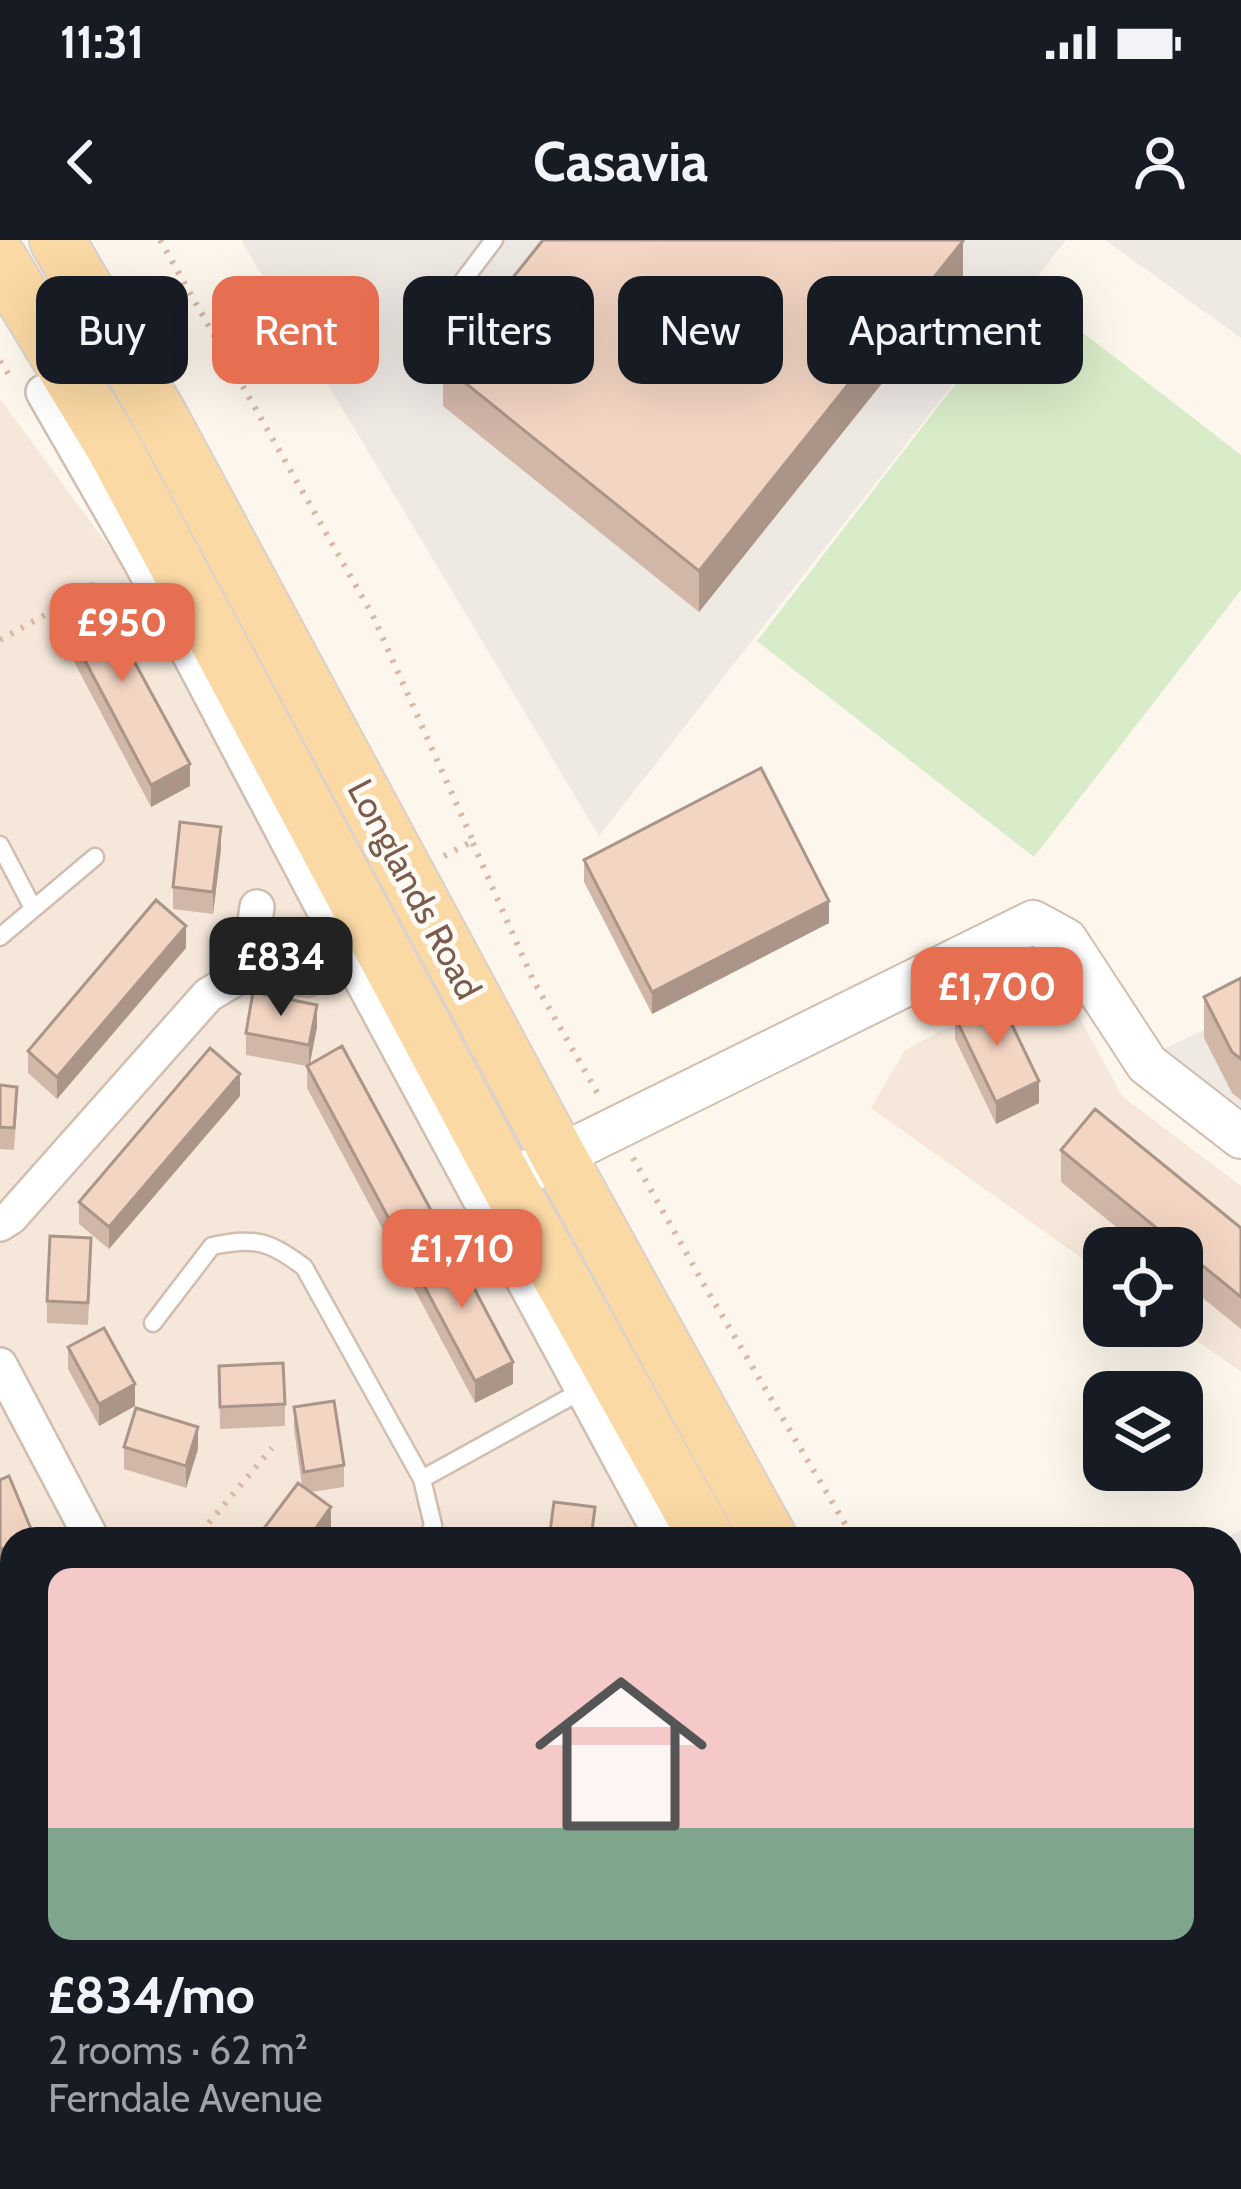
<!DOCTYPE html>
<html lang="en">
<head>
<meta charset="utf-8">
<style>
  body { margin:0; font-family:Cabin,sans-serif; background:#242831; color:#f1f3f6; height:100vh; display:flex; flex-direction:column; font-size:45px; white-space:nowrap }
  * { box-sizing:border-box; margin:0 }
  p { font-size:39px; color:#9ea1a6 }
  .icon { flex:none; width:66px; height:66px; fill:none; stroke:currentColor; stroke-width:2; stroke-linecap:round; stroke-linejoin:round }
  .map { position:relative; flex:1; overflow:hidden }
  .details { position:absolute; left:0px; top:1287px; width:1242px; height:663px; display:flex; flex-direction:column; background:#171b24; border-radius:36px 36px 0 0; box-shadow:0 12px 48px #0002 }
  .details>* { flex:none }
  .top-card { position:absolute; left:36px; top:36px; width:1170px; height:108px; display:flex; gap:24px }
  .fabs { position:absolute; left:1083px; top:987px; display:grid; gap:24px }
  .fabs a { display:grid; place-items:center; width:120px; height:120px; border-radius:24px; background:#171b24; box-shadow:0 12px 48px #0002; font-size:60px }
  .price { position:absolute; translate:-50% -102px; padding:0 27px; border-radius:24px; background:#e76f51; color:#fff; font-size:39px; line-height:78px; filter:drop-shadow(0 3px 6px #0008) }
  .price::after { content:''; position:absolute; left:50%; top:72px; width:36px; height:27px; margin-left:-18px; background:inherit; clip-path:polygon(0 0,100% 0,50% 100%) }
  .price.active { background:#222; color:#fff }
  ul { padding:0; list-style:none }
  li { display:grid; align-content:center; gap:24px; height:636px; padding:0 48px }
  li+li { border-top:3px solid #363941 }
  li span { display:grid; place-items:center; height:372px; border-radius:24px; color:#555 }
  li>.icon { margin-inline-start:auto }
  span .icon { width:216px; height:216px; fill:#fffc; stroke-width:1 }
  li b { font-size:51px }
  .tag { padding:0 42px; border-radius:24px; background:#171b24; box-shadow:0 12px 48px #0002; font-size:42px; line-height:108px }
  .tag.active { background:#e76f51; color:#fff }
  .status { display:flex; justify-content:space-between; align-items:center; height:84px; padding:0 60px; background:#171b24; direction:ltr }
  .status svg { height:33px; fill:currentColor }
  header { display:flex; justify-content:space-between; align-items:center; height:156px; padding:0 48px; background:#171b24; font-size:54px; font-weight:700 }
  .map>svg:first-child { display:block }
</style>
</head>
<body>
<div class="status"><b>11:31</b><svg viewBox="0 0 49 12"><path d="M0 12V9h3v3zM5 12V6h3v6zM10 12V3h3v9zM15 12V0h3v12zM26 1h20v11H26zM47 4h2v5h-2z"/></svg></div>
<header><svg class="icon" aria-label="back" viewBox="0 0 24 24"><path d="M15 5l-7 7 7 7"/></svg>Casavia<svg class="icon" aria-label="person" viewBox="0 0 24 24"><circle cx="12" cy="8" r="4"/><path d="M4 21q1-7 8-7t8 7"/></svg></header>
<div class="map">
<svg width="1241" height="1949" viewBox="0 0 1241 1949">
  <rect width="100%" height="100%" fill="#fdf6ec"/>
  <path fill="#f5e8da" d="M 0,159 L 124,327 L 648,1299 L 12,1299 L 12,1938 L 962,1938 L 968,1949 L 0,1949 Z
    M 1054,730 L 1122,856 L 1241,946 L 1241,1132 L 1176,1086 L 1182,1086 L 1182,1008 L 1104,1008 L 1104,1034 L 871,868 L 905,810 Z"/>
  <path fill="#efe9e4" d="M 241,0 L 1066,0 L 599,596 Z
    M 1105,0 L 1241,0 L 1241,98 Z
    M 1241,772 L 1241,899 L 1145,818 Z
    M 1241,1290 L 1241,1920 L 1230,1895 L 1230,1299 L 1225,1299 Z"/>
  <path fill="#d8ecc9" d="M 1028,50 L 1241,215 L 1241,350 L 1034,617 L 757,401 Z"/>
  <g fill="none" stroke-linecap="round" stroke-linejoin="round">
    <defs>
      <path id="service" d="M 419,99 L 494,0
        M 0,605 L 33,668
        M 0,697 L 95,617
        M 153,1083 L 212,1006 C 257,997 268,1001 304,1027 L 422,1239 L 433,1285 L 428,1299
        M 422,1239 L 581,1151
        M 0,1533 L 12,1556
        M 0,1766 L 12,1774
        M 0,1844 L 12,1827"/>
      <path id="minor" d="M 43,152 L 140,321 L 327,676 L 657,1288 L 659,1299
        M 248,731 L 308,739
        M 0,984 L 11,977 L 208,755 L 248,731 L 257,667
        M 0,1125 L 92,1299
        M 1230,1497 L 1241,1491
        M 436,1938 L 442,1949
        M 647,1938 L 653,1949
        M 129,1949 L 138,1938"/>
      <path id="tertiary" d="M 507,942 L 1033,682 L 1066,700 L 1147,824 L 1241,897"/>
      <path id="primary" d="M 57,0 L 161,178 L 559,917 L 770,1299
        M 0,20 L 114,208 L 507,942 L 707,1299
        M 1043,1938 L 1048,1949
        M 1101,1938 L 1106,1949"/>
    </defs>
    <use href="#service" stroke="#d1beb0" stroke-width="21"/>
    <use href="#minor" stroke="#d1beb0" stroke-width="38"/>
    <use href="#tertiary" stroke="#d1beb0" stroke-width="46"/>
    <use href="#primary" stroke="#dad1cd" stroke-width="58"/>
    <path stroke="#d9b8a5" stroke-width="6" stroke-dasharray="3 9" stroke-linecap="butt" d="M 160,0 L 373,376 L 473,601 L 444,616
      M 0,121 L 11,138
      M 0,400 L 59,367
      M 473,603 L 533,740 L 598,854
      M 633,918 L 707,1050 L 854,1299
      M 191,1299 L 207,1285 L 272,1208
      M 983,1938 L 988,1949
      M 1155,1938 L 1159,1949"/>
    <use href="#service" stroke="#fff" stroke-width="16"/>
    <use href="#minor" stroke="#fff" stroke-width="33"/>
    <use href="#tertiary" stroke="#fff" stroke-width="42"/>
    <use href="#primary" stroke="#fbd9a5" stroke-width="54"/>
  </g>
  <path fill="#d1b7a8" d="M 963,42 L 699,372 L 443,166 L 443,125 Z
    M 55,364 L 190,546 L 151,567 L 55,386 Z
    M 221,609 L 213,674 L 173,669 L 173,647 Z
    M 584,620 L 829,683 L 652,774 L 584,642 Z
    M 186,708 L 57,859 L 28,833 L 28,811 Z
    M 1241,738 L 1241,860 L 1232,853 L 1204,798 L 1204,757 Z
    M 955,777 L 1039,863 L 996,884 L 955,799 Z
    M 317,787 L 310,824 L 440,1006 L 513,1144 L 475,1163 L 411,1043 L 411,1025 L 404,1029 L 307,848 L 307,826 L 246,815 L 246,793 Z
    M 0,845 L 17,869 L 14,910 L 0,909 Z
    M 240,856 L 109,1009 L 79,984 L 79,962 Z
    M 1061,910 L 1241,988 L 1241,1089 L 1182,1041 L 1182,1008 L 1142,1008 L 1061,942 Z
    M 91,1020 L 88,1085 L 47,1083 L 47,1061 Z
    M 68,1107 L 135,1166 L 99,1186 L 68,1129 Z
    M 219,1126 L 285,1164 L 285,1186 L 220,1189 Z
    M 294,1167 L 344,1225 L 344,1247 L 311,1252 L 331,1289 L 324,1299 L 259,1299 L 259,1295 L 302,1246 L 294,1189 Z
    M 124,1207 L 198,1209 L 186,1248 L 124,1229 Z
    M 0,1240 L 34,1299 L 12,1299 L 12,1365 L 0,1343 Z
    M 1230,1575 L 1241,1597 L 1241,1762 L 1230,1740 Z
    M 68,1938 L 92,1938 L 83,1949 Z
    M 205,1938 L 275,1938 L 266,1949 L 196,1949 Z
    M 497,1938 L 550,1938 L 555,1949 L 503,1949 Z
    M 689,1938 L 758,1938 L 764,1949 L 694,1949 Z
    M 868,1938 L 928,1938 L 928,1949 L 873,1949 Z"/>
  <path fill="#aa9588" d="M 963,1 L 963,42 L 699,372 L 699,331 Z
    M 190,524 L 190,546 L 151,567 L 151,545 Z
    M 221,587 L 221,609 L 213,674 L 213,652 Z
    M 829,661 L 829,683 L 652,774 L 652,752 Z
    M 186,686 L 186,708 L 57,859 L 57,837 Z
    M 317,765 L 317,787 L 309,827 L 309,805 Z
    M 240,834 L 240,856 L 109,1009 L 109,987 Z
    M 1039,841 L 1039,863 L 996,884 L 996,862 Z
    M 440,987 L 440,1009 L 411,1021 L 411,1025 L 404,1029 L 404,1007 Z
    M 513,1122 L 513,1144 L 475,1163 L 475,1141 Z
    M 135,1144 L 135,1166 L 99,1186 L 99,1164 Z
    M 198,1187 L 198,1209 L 186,1248 L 186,1226 Z
    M 331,1267 L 331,1289 L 324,1299 L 308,1299 Z
    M 12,1305 L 12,1327 L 0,1321 L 0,1310 Z
    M 1241,1426 L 1241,1458 L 1230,1464 L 1230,1432 Z
    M 4,1645 L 4,1667 L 0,1674 L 0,1652 Z
    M 82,1938 L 92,1938 L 83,1949 L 82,1949 Z
    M 258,1938 L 275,1938 L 266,1949 L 250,1949 Z
    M 896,1938 L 928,1938 L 928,1949 L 886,1949 L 886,1943 Z"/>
  <path fill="#f3d5c3" stroke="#aa9588" stroke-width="3" d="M 543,0 L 962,0 L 963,1 L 699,331 L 443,125 Z
    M 92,344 L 190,524 L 151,545 L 55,364 Z
    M 761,528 L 829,661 L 652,752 L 584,620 Z
    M 180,582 L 221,587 L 213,652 L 173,647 Z
    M 156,660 L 186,686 L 57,837 L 28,811 Z
    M 1241,738 L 1241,819 L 1232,812 L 1204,757 Z
    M 253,752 L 317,765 L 309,805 L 246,793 Z
    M 998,756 L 1039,841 L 996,862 L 955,777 Z
    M 342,806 L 440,987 L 404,1007 L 307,826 Z
    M 210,808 L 240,834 L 109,987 L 79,962 Z
    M 0,845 L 17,847 L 14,888 L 0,887 Z
    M 1095,869 L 1241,988 L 1241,1057 L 1061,910 Z
    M 50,996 L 91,998 L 88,1063 L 47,1061 Z
    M 449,1001 L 513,1122 L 475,1141 L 411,1021 Z
    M 104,1088 L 135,1144 L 99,1164 L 68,1107 Z
    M 283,1123 L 285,1164 L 220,1167 L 219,1126 Z
    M 334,1161 L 344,1225 L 304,1232 L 294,1167 Z
    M 136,1168 L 198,1187 L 186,1226 L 124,1207 Z
    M 9,1236 L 34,1296 L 28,1299 L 12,1299 L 12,1305 L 0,1310 L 0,1240 Z
    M 298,1243 L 331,1267 L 308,1299 L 265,1299 L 259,1295 Z
    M 554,1262 L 595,1267 L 591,1299 L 549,1299 Z
    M 12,1313 L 12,1343 L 0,1321 Z
    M 1241,1326 L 1241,1426 L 1230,1432 L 1230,1332 Z
    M 1230,1575 L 1241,1597 L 1241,1730 L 1230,1708 Z
    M 20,1938 L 55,1938 L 65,1946 L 63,1949 L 12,1949 Z
    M 205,1938 L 218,1938 L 230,1949 L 196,1949 Z
    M 231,1938 L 258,1938 L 250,1949 L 245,1949 Z
    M 339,1938 L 381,1938 L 387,1949 L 337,1949 L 333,1941 Z
    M 509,1938 L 550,1938 L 555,1949 L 514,1949 Z
    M 705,1938 L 758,1938 L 764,1949 L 711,1949 Z"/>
  <g text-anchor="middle" stroke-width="10" stroke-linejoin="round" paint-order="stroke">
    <g font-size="36" fill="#7a5c4d" stroke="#fffaf3">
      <text transform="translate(415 649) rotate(62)" y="13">Longlands Road</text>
    </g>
  </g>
</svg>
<div class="fabs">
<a><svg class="icon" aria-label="locate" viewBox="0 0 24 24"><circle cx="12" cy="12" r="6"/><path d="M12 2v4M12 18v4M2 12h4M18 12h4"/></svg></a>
<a><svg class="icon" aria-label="layers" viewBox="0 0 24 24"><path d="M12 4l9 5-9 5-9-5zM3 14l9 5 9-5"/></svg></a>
</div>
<b class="price" style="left:122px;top:445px">£950</b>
<b class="price active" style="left:281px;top:779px">£834</b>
<b class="price" style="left:997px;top:809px">£1,700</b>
<b class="price" style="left:462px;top:1071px">£1,710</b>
<div class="top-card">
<a class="tag">Buy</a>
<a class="tag active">Rent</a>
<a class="tag">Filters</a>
<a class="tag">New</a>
<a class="tag">Apartment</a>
</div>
<section class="details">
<ul>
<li><span style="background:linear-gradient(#f6c9c9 70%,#7fa58c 0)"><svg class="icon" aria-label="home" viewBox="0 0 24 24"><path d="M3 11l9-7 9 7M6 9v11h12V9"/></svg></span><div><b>£834/mo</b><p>2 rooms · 62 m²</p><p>Ferndale Avenue</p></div></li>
</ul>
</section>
</div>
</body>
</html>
